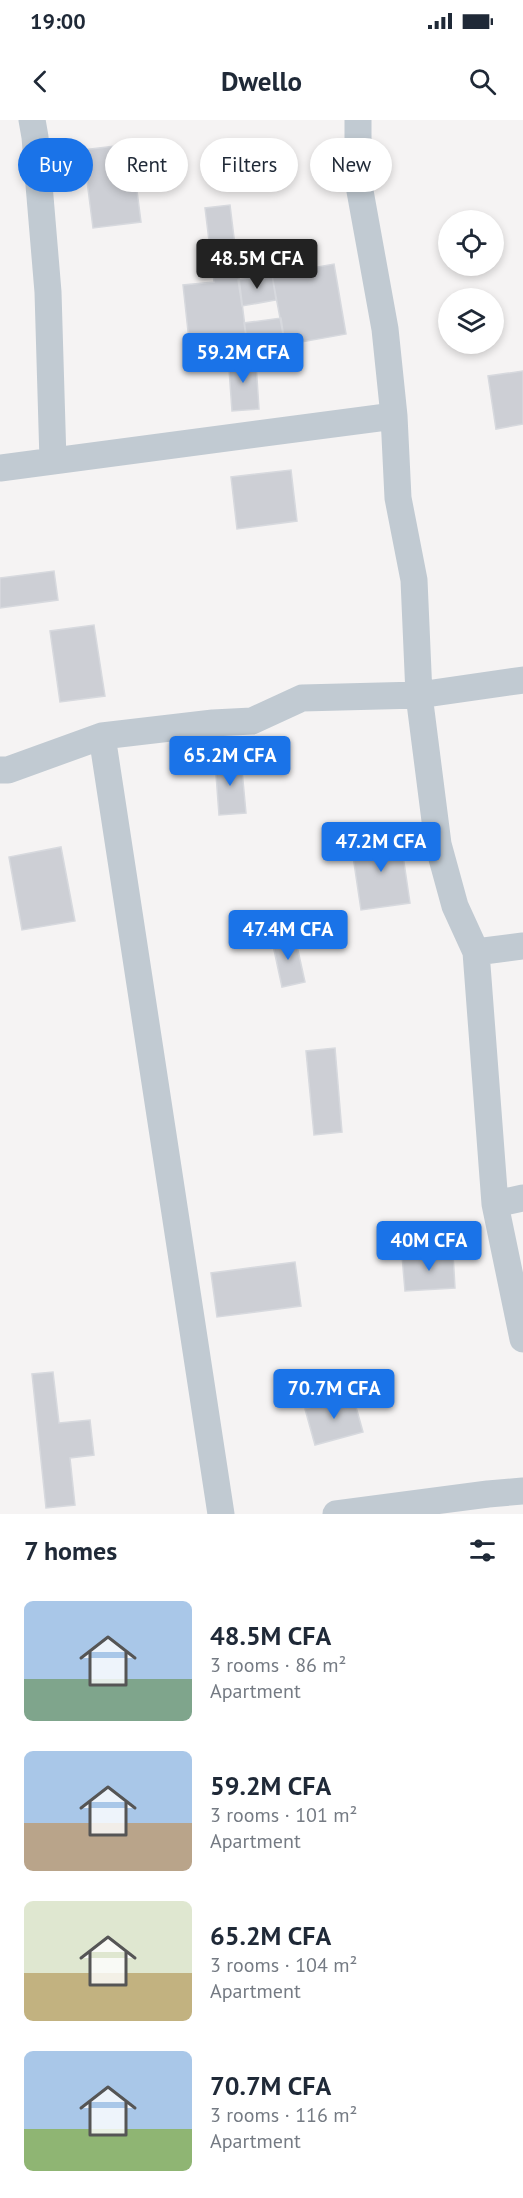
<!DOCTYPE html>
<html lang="en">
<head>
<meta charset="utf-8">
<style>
  body { margin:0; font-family:"PT Sans",sans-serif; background:#f6f6f7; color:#1f2937; height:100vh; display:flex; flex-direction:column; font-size:22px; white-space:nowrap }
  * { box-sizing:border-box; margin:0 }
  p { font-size:20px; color:#747a83 }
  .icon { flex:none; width:33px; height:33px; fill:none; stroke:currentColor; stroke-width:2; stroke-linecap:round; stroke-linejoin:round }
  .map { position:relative; height:1394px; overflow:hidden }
  .sheet { display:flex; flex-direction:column; background:#fff; flex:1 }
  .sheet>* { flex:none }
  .banner { position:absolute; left:18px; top:18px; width:488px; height:54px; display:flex; gap:12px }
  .tools { position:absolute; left:438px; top:90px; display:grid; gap:12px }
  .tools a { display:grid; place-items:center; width:66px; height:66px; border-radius:50%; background:#fff; box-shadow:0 3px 9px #0003; font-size:30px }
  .price { position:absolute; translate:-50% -51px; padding:0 14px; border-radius:6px; background:#1a73e8; color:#fff; font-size:20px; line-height:39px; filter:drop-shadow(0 2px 3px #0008) }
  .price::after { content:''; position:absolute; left:50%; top:36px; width:18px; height:14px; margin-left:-9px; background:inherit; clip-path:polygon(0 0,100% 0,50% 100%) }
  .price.current { background:#222; color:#fff }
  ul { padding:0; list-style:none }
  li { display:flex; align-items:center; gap:18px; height:150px; padding:0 24px }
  li span { display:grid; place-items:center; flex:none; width:168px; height:120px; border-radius:9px; color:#555 }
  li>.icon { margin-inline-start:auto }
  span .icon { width:72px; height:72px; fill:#fffc; stroke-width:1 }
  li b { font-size:26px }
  h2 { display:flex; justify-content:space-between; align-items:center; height:72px; padding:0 24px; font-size:26px }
  .pill { padding:0 21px; border-radius:27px; background:#fff; box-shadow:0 3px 9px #0003; font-size:21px; line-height:54px }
  .pill.current { background:#1a73e8; color:#fff }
  .status { display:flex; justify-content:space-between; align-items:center; height:42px; padding:0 30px; background:#fff; direction:ltr }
  .status svg { height:16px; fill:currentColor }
  header { display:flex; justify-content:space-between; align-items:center; height:78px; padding:0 24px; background:#fff; font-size:27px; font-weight:700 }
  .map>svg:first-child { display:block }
</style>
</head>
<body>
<div class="status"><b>19:00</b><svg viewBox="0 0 49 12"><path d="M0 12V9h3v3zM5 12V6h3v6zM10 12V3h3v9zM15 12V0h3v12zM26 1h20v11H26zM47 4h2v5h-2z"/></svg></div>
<header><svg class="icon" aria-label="back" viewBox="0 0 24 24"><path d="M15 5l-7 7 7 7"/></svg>Dwello<svg class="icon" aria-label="search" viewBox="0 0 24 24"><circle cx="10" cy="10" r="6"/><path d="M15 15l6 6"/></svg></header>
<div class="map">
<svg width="523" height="1394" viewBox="0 0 523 1394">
  <rect width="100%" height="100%" fill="#f5f3f3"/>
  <path fill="#cdcfd5" stroke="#d7d9de" stroke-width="1.5" d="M 131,24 L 141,102 L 93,108 L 83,30 Z
    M 230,85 L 248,231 L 191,239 L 183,165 L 214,162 L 205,88 Z
    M 334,144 L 346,214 L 285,225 L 272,155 Z
    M 272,155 L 276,180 L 242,186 L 238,160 Z
    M 281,198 L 285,225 L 248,231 L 244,203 Z
    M 285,225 L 282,239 L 267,242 L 265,228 Z
    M 228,235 L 256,243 L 259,289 L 232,291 Z
    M 523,251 L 523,304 L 496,309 L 488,256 Z
    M 291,350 L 297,401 L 237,409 L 231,357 Z
    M 54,451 L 58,480 L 0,488 L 0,458 Z
    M 94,505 L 105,576 L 60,582 L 50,511 Z
    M 241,639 L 246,693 L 219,695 L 215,641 Z
    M 400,715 L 410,783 L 361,790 L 351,723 Z
    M 61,727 L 75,801 L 22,810 L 9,737 Z
    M 271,816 L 295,817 L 305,862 L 282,867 Z
    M 335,928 L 342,1012 L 314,1015 L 306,931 Z
    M 453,1133 L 455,1168 L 405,1171 L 402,1136 Z
    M 295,1142 L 301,1186 L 217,1197 L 211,1153 Z
    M 53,1252 L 59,1303 L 90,1300 L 94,1335 L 70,1338 L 75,1385 L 46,1388 L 32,1254 Z
    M 353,1276 L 363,1312 L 315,1325 L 305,1289 Z"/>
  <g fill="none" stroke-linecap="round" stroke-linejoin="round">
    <path stroke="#c1cad2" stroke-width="27" d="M 32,0 L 35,17 L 48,172 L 53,341
      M 358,0 L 358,60 L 385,209 L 394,296 L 398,378 L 414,460 L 419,575 L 438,724 L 455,786 L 476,832 L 495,1084 L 523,1219
      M 0,348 L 394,296
      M 102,616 L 221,1394
      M 0,650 L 8,650 L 102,616 L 213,603 L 252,601 L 302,578 L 419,575 L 523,560
      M 476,832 L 523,826
      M 495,1084 L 523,1078
      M 336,1394 L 488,1374 L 523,1371"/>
  </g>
</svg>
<div class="tools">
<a><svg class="icon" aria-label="locate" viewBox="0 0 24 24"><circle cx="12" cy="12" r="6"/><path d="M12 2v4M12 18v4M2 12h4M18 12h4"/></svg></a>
<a><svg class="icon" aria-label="layers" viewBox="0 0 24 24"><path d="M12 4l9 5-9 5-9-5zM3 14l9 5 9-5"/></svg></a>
</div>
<b class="price current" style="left:257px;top:170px">48.5M CFA</b>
<b class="price" style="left:243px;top:264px">59.2M CFA</b>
<b class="price" style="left:230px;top:667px">65.2M CFA</b>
<b class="price" style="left:381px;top:753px">47.2M CFA</b>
<b class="price" style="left:288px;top:841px">47.4M CFA</b>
<b class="price" style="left:429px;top:1152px">40M CFA</b>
<b class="price" style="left:334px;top:1300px">70.7M CFA</b>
<div class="banner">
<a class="pill current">Buy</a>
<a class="pill">Rent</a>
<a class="pill">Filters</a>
<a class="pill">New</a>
</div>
</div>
<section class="sheet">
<h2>7 homes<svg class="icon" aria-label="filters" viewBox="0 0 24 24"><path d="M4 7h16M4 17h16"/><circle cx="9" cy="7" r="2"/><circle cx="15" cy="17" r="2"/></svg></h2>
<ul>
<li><span style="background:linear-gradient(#a9c7e8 65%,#7fa58c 0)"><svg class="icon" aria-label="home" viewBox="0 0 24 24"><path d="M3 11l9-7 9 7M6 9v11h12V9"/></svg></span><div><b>48.5M CFA</b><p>3 rooms · 86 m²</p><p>Apartment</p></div></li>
<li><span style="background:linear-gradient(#a9c7e8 60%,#b9a48a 0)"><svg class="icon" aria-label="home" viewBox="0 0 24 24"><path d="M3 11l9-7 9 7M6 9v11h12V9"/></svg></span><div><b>59.2M CFA</b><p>3 rooms · 101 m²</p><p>Apartment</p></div></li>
<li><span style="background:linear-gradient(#dfe7d0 60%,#c2b280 0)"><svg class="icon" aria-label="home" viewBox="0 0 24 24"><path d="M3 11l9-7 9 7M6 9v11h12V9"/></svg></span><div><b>65.2M CFA</b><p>3 rooms · 104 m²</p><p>Apartment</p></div></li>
<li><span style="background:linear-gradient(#a9c7e8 65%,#8fb573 0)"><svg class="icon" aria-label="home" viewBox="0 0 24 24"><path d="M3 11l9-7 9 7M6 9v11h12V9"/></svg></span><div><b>70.7M CFA</b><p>3 rooms · 116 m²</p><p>Apartment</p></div></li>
</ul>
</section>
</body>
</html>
